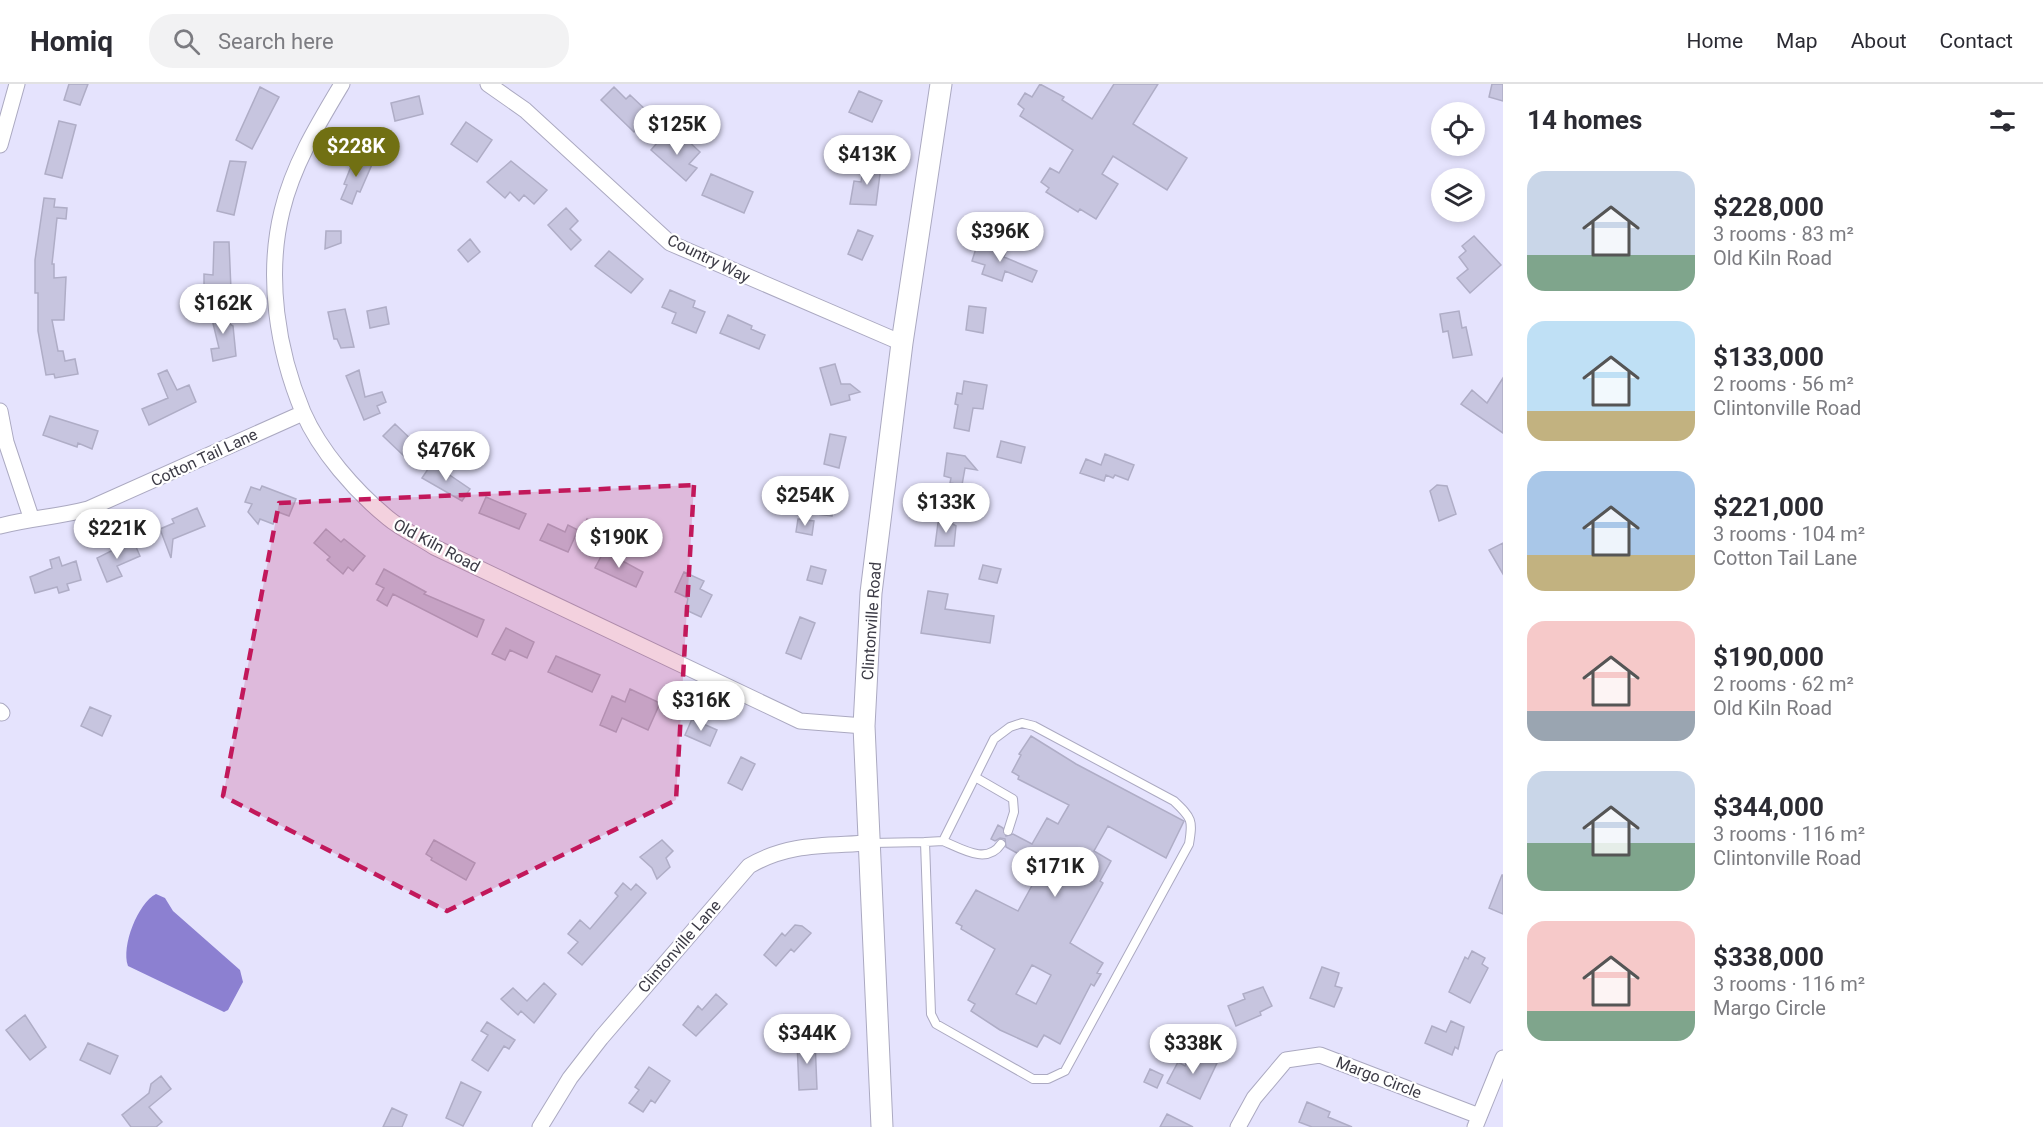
<!DOCTYPE html>
<html lang="en">
<head>
<meta charset="utf-8">
<style>
  body { margin:0; font-family:Roboto,sans-serif; background:#f2f2f3; color:#2b2b33; height:100vh; display:flex; flex-direction:column; font-size:22px; white-space:nowrap }
  * { box-sizing:border-box; margin:0 }
  p { font-size:20px; color:#7c7c81 }
  .icon { flex:none; width:33px; height:33px; fill:none; stroke:currentColor; stroke-width:2; stroke-linecap:round; stroke-linejoin:round }
  .map { position:relative; flex:1; overflow:hidden }
  .drawer { display:flex; flex-direction:column; background:#fff; width:540px }
  .drawer>* { flex:none }
  .controls { position:absolute; left:1431px; top:18px; display:grid; gap:12px }
  .controls a { display:grid; place-items:center; width:54px; height:54px; border-radius:50%; background:#fff; box-shadow:0 3px 9px #0003; font-size:30px }
  .price { position:absolute; translate:-50% -51px; padding:0 14px; border-radius:21px; background:#fff; color:#222; font-size:20px; line-height:39px; filter:drop-shadow(0 2px 3px #0008) }
  .price::after { content:''; position:absolute; left:50%; top:36px; width:18px; height:14px; margin-left:-9px; background:inherit; clip-path:polygon(0 0,100% 0,50% 100%) }
  .price.active { background:#717013; color:#fff }
  ul { padding:0; list-style:none }
  li { display:flex; align-items:center; gap:18px; height:150px; padding:0 24px }
  li span { display:grid; place-items:center; flex:none; width:168px; height:120px; border-radius:18px; color:#555 }
  li>.icon { margin-inline-start:auto }
  span .icon { width:72px; height:72px; fill:#fffc; stroke-width:1 }
  li b { font-size:26px }
  h2 { display:flex; justify-content:space-between; align-items:center; height:72px; padding:0 24px; font-size:26px }
  header { display:flex; align-items:center; gap:36px; box-sizing:border-box; height:84px; padding:0 30px; background:#fff; border-bottom:2px solid #e1e1e2 }
  header strong { font-size:28px }
  nav { display:flex; gap:33px; margin-inline-start:auto; font-size:21px }
  .search { width:420px; height:54px; background:#f2f2f3; display:flex; align-items:center; gap:15px; box-sizing:border-box; padding:0 21px; border-radius:24px; color:#7c7c81; font-size:22px }
  main { display:flex; flex:1; min-height:0 }
  .map>svg:first-child { display:block }
</style>
</head>
<body>
<header>
<strong>Homiq</strong>
<div class="search"><svg class="icon" aria-label="search" viewBox="0 0 24 24"><circle cx="10" cy="10" r="6"/><path d="M15 15l6 6"/></svg>Search here</div>
<nav><a>Home</a><a>Map</a><a>About</a><a>Contact</a></nav>
</header>
<main>
<div class="map">
<svg width="1503" height="1043" viewBox="0 0 1503 1043">
  <rect width="100%" height="100%" fill="#e5e3fd"/>
  <path fill="#8c80d1" d="M 156,810 L 165,814 L 173,827 L 240,886 L 243,898 L 228,926 L 224,928 L 128,882 C 121,862 138,819 156,810 Z"/>
  <path fill="#c7c5df" stroke="#afadc6" stroke-width="1.5" fill-rule="evenodd" d="M 69,0 L 88,0 L 80,21 L 64,16 Z
    M 1040,0 L 1064,13 L 1062,16 L 1092,35 L 1114,0 L 1158,0 L 1133,40 L 1187,74 L 1167,106 L 1113,72 L 1102,90 L 1118,100 L 1096,135 L 1080,125 L 1078,128 L 1046,108 L 1049,104 L 1041,98 L 1050,84 L 1059,89 L 1073,66 L 1020,32 L 1024,25 L 1018,20 L 1025,9 L 1032,13 Z
    M 1492,0 L 1503,0 L 1503,17 L 1489,13 Z
    M 260,3 L 279,13 L 252,65 L 236,56 Z
    M 614,3 L 626,15 L 630,11 L 648,28 L 638,38 L 641,41 L 634,48 L 601,16 Z
    M 859,7 L 882,17 L 872,38 L 849,28 Z
    M 419,12 L 423,30 L 395,37 L 391,19 Z
    M 59,37 L 76,41 L 62,94 L 45,90 Z
    M 466,38 L 492,56 L 477,78 L 451,60 Z
    M 664,51 L 679,63 L 686,55 L 700,68 L 689,80 L 697,84 L 686,97 L 651,66 Z
    M 356,70 L 373,78 L 360,108 L 357,107 L 352,120 L 341,115 L 347,101 L 344,100 Z
    M 230,77 L 246,78 L 234,131 L 217,127 Z
    M 511,77 L 547,106 L 534,120 L 524,111 L 519,117 L 510,108 L 505,114 L 487,98 Z
    M 864,79 L 881,82 L 876,121 L 850,120 L 854,97 L 861,98 Z
    M 711,90 L 753,108 L 744,129 L 702,111 Z
    M 44,114 L 55,115 L 54,123 L 67,124 L 66,135 L 57,134 L 52,180 L 54,180 L 54,194 L 66,193 L 64,236 L 52,236 L 58,267 L 63,267 L 65,277 L 75,275 L 78,290 L 55,294 L 54,290 L 46,291 L 38,247 L 38,209 L 35,209 L 35,176 Z
    M 566,124 L 578,137 L 570,145 L 581,156 L 571,166 L 548,141 Z
    M 858,146 L 873,152 L 862,176 L 848,170 Z
    M 326,147 L 341,147 L 341,159 L 325,165 Z
    M 1474,152 L 1501,181 L 1470,209 L 1457,194 L 1468,185 L 1459,173 L 1466,167 L 1462,162 Z
    M 470,155 L 480,168 L 468,178 L 458,166 Z
    M 214,158 L 229,158 L 231,206 L 204,205 L 204,190 L 213,191 Z
    M 978,158 L 1007,165 L 1004,173 L 1037,187 L 1032,198 L 1005,187 L 1002,197 L 982,190 L 985,181 L 972,177 Z
    M 609,167 L 643,195 L 631,209 L 595,182 Z
    M 670,206 L 695,217 L 693,223 L 705,228 L 696,249 L 672,239 L 676,229 L 662,223 Z
    M 969,222 L 986,224 L 983,249 L 966,246 Z
    M 386,223 L 389,240 L 370,244 L 367,227 Z
    M 219,224 L 227,226 L 230,240 L 233,242 L 236,272 L 213,277 L 211,265 L 219,264 L 210,227 Z
    M 345,225 L 354,263 L 341,264 L 337,255 L 334,255 L 328,228 Z
    M 1459,227 L 1462,244 L 1466,243 L 1472,271 L 1453,274 L 1448,247 L 1443,248 L 1440,230 Z
    M 728,231 L 752,242 L 751,245 L 765,251 L 759,265 L 720,249 Z
    M 835,280 L 841,300 L 850,300 L 860,308 L 849,311 L 850,316 L 831,321 L 820,284 Z
    M 167,286 L 177,306 L 189,301 L 196,318 L 149,341 L 142,325 L 168,314 L 158,290 Z
    M 359,286 L 365,313 L 382,308 L 386,318 L 377,322 L 380,329 L 364,336 L 346,292 Z
    M 1503,294 L 1503,349 L 1461,320 L 1472,306 L 1487,319 Z
    M 964,297 L 987,301 L 983,325 L 973,324 L 969,347 L 954,344 L 958,321 L 955,320 L 957,309 L 962,310 Z
    M 50,332 L 98,347 L 92,365 L 78,359 L 77,363 L 43,351 Z
    M 395,340 L 417,361 L 427,349 L 438,359 L 428,370 L 417,361 L 405,373 L 383,352 Z
    M 830,350 L 846,353 L 839,384 L 824,380 Z
    M 1001,357 L 1025,363 L 1021,379 L 997,373 Z
    M 947,369 L 965,372 L 977,386 L 965,384 L 962,401 L 950,399 L 951,394 L 944,392 Z
    M 1105,370 L 1134,381 L 1128,396 L 1115,391 L 1113,394 L 1106,391 L 1104,397 L 1080,389 L 1086,375 L 1101,381 Z
    M 432,379 L 470,405 L 462,417 L 422,394 Z
    M 1437,401 L 1447,402 L 1456,430 L 1439,437 L 1430,407 Z
    M 262,402 L 296,415 L 289,432 L 278,428 L 273,440 L 260,435 L 258,440 L 248,428 L 252,420 L 245,418 L 251,403 L 260,406 Z
    M 821,403 L 836,405 L 832,432 L 817,430 Z
    M 966,410 L 980,413 L 977,426 L 963,423 Z
    M 486,413 L 526,430 L 519,445 L 479,429 Z
    M 197,424 L 205,442 L 173,455 L 171,474 L 160,445 L 174,439 L 172,435 Z
    M 587,435 L 600,442 L 592,458 L 579,452 Z
    M 798,435 L 814,437 L 812,451 L 796,448 Z
    M 948,437 L 956,442 L 954,462 L 935,462 L 938,439 Z
    M 548,440 L 565,448 L 568,441 L 578,446 L 568,468 L 540,456 Z
    M 326,445 L 341,458 L 344,455 L 365,472 L 353,487 L 348,483 L 343,490 L 327,476 L 330,473 L 314,459 Z
    M 133,456 L 140,472 L 117,482 L 122,492 L 107,498 L 97,474 Z
    M 1503,459 L 1503,490 L 1489,466 Z
    M 604,467 L 643,488 L 636,503 L 595,484 Z
    M 59,473 L 62,482 L 76,477 L 81,496 L 67,500 L 69,506 L 59,509 L 57,503 L 35,509 L 30,493 L 52,484 L 50,476 Z
    M 983,481 L 1001,485 L 997,499 L 979,495 Z
    M 811,482 L 826,486 L 822,500 L 807,496 Z
    M 384,485 L 426,508 L 424,510 L 484,536 L 477,553 L 393,510 L 387,522 L 377,516 L 384,504 L 376,500 Z
    M 684,488 L 704,497 L 700,505 L 712,511 L 701,533 L 686,526 L 688,514 L 675,508 Z
    M 928,507 L 948,510 L 945,525 L 994,532 L 990,559 L 921,549 Z
    M 800,533 L 815,539 L 801,575 L 786,569 Z
    M 506,544 L 534,558 L 527,574 L 510,566 L 505,576 L 492,570 Z
    M 556,572 L 600,591 L 592,608 L 548,588 Z
    M 630,605 L 660,619 L 648,646 L 622,634 L 616,648 L 600,641 L 612,612 L 625,618 Z
    M 90,623 L 111,632 L 102,652 L 81,642 Z
    M 692,635 L 717,646 L 710,662 L 685,651 Z
    M 1031,652 L 1076,680 L 1184,737 L 1166,774 L 1108,742 L 1094,767 L 1111,777 L 1100,797 L 1103,799 L 1070,859 L 1103,879 L 1097,889 L 1101,890 L 1094,902 L 1091,900 L 1060,960 L 1044,951 L 1037,963 L 1000,946 L 971,927 L 975,920 L 968,916 L 995,865 L 961,845 L 962,842 L 956,839 L 976,806 L 1018,827 L 1035,796 L 1019,787 L 1026,774 L 1006,763 L 1005,755 L 1000,754 L 995,757 L 991,755 L 998,741 L 1003,744 L 1006,752 L 1013,750 L 1032,760 L 1047,734 L 1058,740 L 1069,721 L 1018,695 L 1019,692 L 1012,688 L 1021,671 L 1019,670 ZM 1032,881 L 1051,891 L 1036,920 L 1016,910 Z
    M 741,673 L 755,680 L 742,706 L 728,699 Z
    M 434,756 L 475,779 L 466,796 L 431,776 L 432,774 L 426,770 Z
    M 662,756 L 673,767 L 666,774 L 670,783 L 657,795 L 652,784 L 640,773 Z
    M 1502,791 L 1503,791 L 1503,830 L 1489,824 Z
    M 623,799 L 631,806 L 636,800 L 646,809 L 582,881 L 568,869 L 578,858 L 568,850 L 580,836 L 590,845 L 618,812 L 615,809 Z
    M 795,841 L 802,842 L 811,849 L 794,868 L 791,865 L 776,882 L 764,871 L 782,849 L 785,852 Z
    M 1472,867 L 1485,874 L 1482,880 L 1488,884 L 1470,919 L 1449,908 L 1465,873 L 1468,875 Z
    M 1322,883 L 1339,889 L 1335,902 L 1342,904 L 1334,923 L 1310,914 Z
    M 544,899 L 556,910 L 534,939 L 521,927 L 518,931 L 501,915 L 513,904 L 527,917 Z
    M 1263,903 L 1272,922 L 1260,928 L 1261,931 L 1236,942 L 1228,922 L 1245,915 L 1243,910 Z
    M 716,910 L 727,920 L 696,952 L 683,941 L 698,922 L 702,926 Z
    M 25,931 L 46,963 L 30,976 L 6,946 Z
    M 1451,937 L 1464,943 L 1458,965 L 1455,963 L 1452,971 L 1425,959 L 1432,942 L 1446,948 Z
    M 487,938 L 515,956 L 509,965 L 504,962 L 488,987 L 472,976 L 488,951 L 481,947 Z
    M 815,956 L 817,1005 L 799,1006 L 797,957 Z
    M 88,959 L 118,972 L 110,990 L 80,976 Z
    M 1192,967 L 1217,979 L 1200,1015 L 1167,999 L 1178,978 L 1185,982 Z
    M 649,983 L 670,997 L 655,1019 L 651,1016 L 643,1028 L 629,1019 L 639,1006 L 635,1003 Z
    M 1150,985 L 1163,991 L 1157,1004 L 1144,998 Z
    M 161,992 L 171,1005 L 149,1023 L 162,1038 L 156,1043 L 131,1043 L 122,1031 L 149,1009 L 151,1000 Z
    M 461,998 L 481,1008 L 463,1042 L 446,1034 Z
    M 1307,1018 L 1330,1028 L 1328,1033 L 1352,1043 L 1312,1043 L 1299,1038 Z
    M 392,1024 L 407,1031 L 402,1043 L 383,1043 Z
    M 1167,1030 L 1193,1043 L 1160,1043 Z"/>
  <g fill="none" stroke-linecap="round" stroke-linejoin="round">
    <defs>
      <path id="lane" d="M 975,693 L 1013,715 L 1014,728 L 1008,747
        M 943,757 C 962,765 987,781 1001,760
        M 872,759 L 925,758 L 931,930 L 936,940 L 1033,995 L 1048,995 L 1065,987 L 1189,760 C 1193,736 1192,734 1174,717 L 1034,642 L 1022,639 L 1010,643 L 994,655 L 943,757 L 925,758"/>
      <path id="street" d="M 342,0 C 318,40 293,81 282,127 C 266,192 277,266 303,328 C 320,367 355,407 388,434 C 401,445 419,453 434,463 L 800,637 L 864,642
        M 488,0 L 525,26 L 670,159 L 902,259
        M 0,61 L 17,0
        M 0,327 L 6,358 L 31,433
        M 0,442 C 30,434 58,433 88,425 L 303,329
        M 0,627 L 2,629
        M 540,1043 L 570,994 L 601,954 L 749,782 C 788,759 824,762 868,759
        M 1238,1043 L 1254,1014 L 1286,976 L 1320,971 L 1479,1032
        M 1475,1043 L 1503,974"/>
      <path id="secondary" d="M 882,1043 L 864,642 L 871,509 L 902,259 L 941,0"/>
    </defs>
    <use href="#lane" stroke="#aba9c1" stroke-width="10"/>
    <use href="#street" stroke="#aba9c1" stroke-width="17"/>
    <use href="#secondary" stroke="#aba9c1" stroke-width="23"/>
    <use href="#lane" stroke="#fff" stroke-width="8"/>
    <use href="#street" stroke="#fff" stroke-width="15"/>
    <use href="#secondary" stroke="#fff" stroke-width="21"/>
  </g>
  <path fill="#c2185b" fill-opacity="0.2" stroke="#c2185b" stroke-width="4.5" stroke-dasharray="12 8" stroke-linejoin="round" d="M 694,401 L 676,716 L 447,827 L 223,712 L 279,419 Z"/>
  <g text-anchor="middle" stroke-width="4.5" stroke-linejoin="round" paint-order="stroke">
    <g font-size="16" fill="#3c3b46" stroke="#fff">
      <text transform="translate(709 174) rotate(26)" y="6">Country Way</text>
      <text transform="translate(204 373) rotate(-25)" y="6">Cotton Tail Lane</text>
      <text transform="translate(437 461) rotate(28)" y="6">Old Kiln Road</text>
      <text transform="translate(871 537) rotate(-86)" y="6">Clintonville Road</text>
      <text transform="translate(679 862) rotate(-49)" y="6">Clintonville Lane</text>
      <text transform="translate(1379 993) rotate(21)" y="6">Margo Circle</text>
    </g>
  </g>
</svg>
<div class="controls">
<a><svg class="icon" aria-label="locate" viewBox="0 0 24 24"><circle cx="12" cy="12" r="6"/><path d="M12 2v4M12 18v4M2 12h4M18 12h4"/></svg></a>
<a><svg class="icon" aria-label="layers" viewBox="0 0 24 24"><path d="M12 4l9 5-9 5-9-5zM3 14l9 5 9-5"/></svg></a>
</div>
<b class="price" style="left:677px;top:72px">$125K</b>
<b class="price active" style="left:356px;top:94px">$228K</b>
<b class="price" style="left:867px;top:102px">$413K</b>
<b class="price" style="left:1000px;top:179px">$396K</b>
<b class="price" style="left:223px;top:251px">$162K</b>
<b class="price" style="left:446px;top:398px">$476K</b>
<b class="price" style="left:805px;top:443px">$254K</b>
<b class="price" style="left:946px;top:450px">$133K</b>
<b class="price" style="left:117px;top:476px">$221K</b>
<b class="price" style="left:619px;top:485px">$190K</b>
<b class="price" style="left:701px;top:648px">$316K</b>
<b class="price" style="left:1055px;top:814px">$171K</b>
<b class="price" style="left:807px;top:981px">$344K</b>
<b class="price" style="left:1193px;top:991px">$338K</b>
</div>
<section class="drawer">
<h2>14 homes<svg class="icon" aria-label="filters" viewBox="0 0 24 24"><path d="M4 7h16M4 17h16"/><circle cx="9" cy="7" r="2"/><circle cx="15" cy="17" r="2"/></svg></h2>
<ul>
<li><span style="background:linear-gradient(#c9d6e8 70%,#7fa58c 0)"><svg class="icon" aria-label="home" viewBox="0 0 24 24"><path d="M3 11l9-7 9 7M6 9v11h12V9"/></svg></span><div><b>$228,000</b><p>3 rooms · 83 m²</p><p>Old Kiln Road</p></div></li>
<li><span style="background:linear-gradient(#bfe0f5 75%,#c2b280 0)"><svg class="icon" aria-label="home" viewBox="0 0 24 24"><path d="M3 11l9-7 9 7M6 9v11h12V9"/></svg></span><div><b>$133,000</b><p>2 rooms · 56 m²</p><p>Clintonville Road</p></div></li>
<li><span style="background:linear-gradient(#a9c7e8 70%,#c2b280 0)"><svg class="icon" aria-label="home" viewBox="0 0 24 24"><path d="M3 11l9-7 9 7M6 9v11h12V9"/></svg></span><div><b>$221,000</b><p>3 rooms · 104 m²</p><p>Cotton Tail Lane</p></div></li>
<li><span style="background:linear-gradient(#f6c9c9 75%,#9aa5b1 0)"><svg class="icon" aria-label="home" viewBox="0 0 24 24"><path d="M3 11l9-7 9 7M6 9v11h12V9"/></svg></span><div><b>$190,000</b><p>2 rooms · 62 m²</p><p>Old Kiln Road</p></div></li>
<li><span style="background:linear-gradient(#c9d6e8 60%,#7fa58c 0)"><svg class="icon" aria-label="home" viewBox="0 0 24 24"><path d="M3 11l9-7 9 7M6 9v11h12V9"/></svg></span><div><b>$344,000</b><p>3 rooms · 116 m²</p><p>Clintonville Road</p></div></li>
<li><span style="background:linear-gradient(#f6c9c9 75%,#7fa58c 0)"><svg class="icon" aria-label="home" viewBox="0 0 24 24"><path d="M3 11l9-7 9 7M6 9v11h12V9"/></svg></span><div><b>$338,000</b><p>3 rooms · 116 m²</p><p>Margo Circle</p></div></li>
</ul>
</section>
</main>
</body>
</html>
